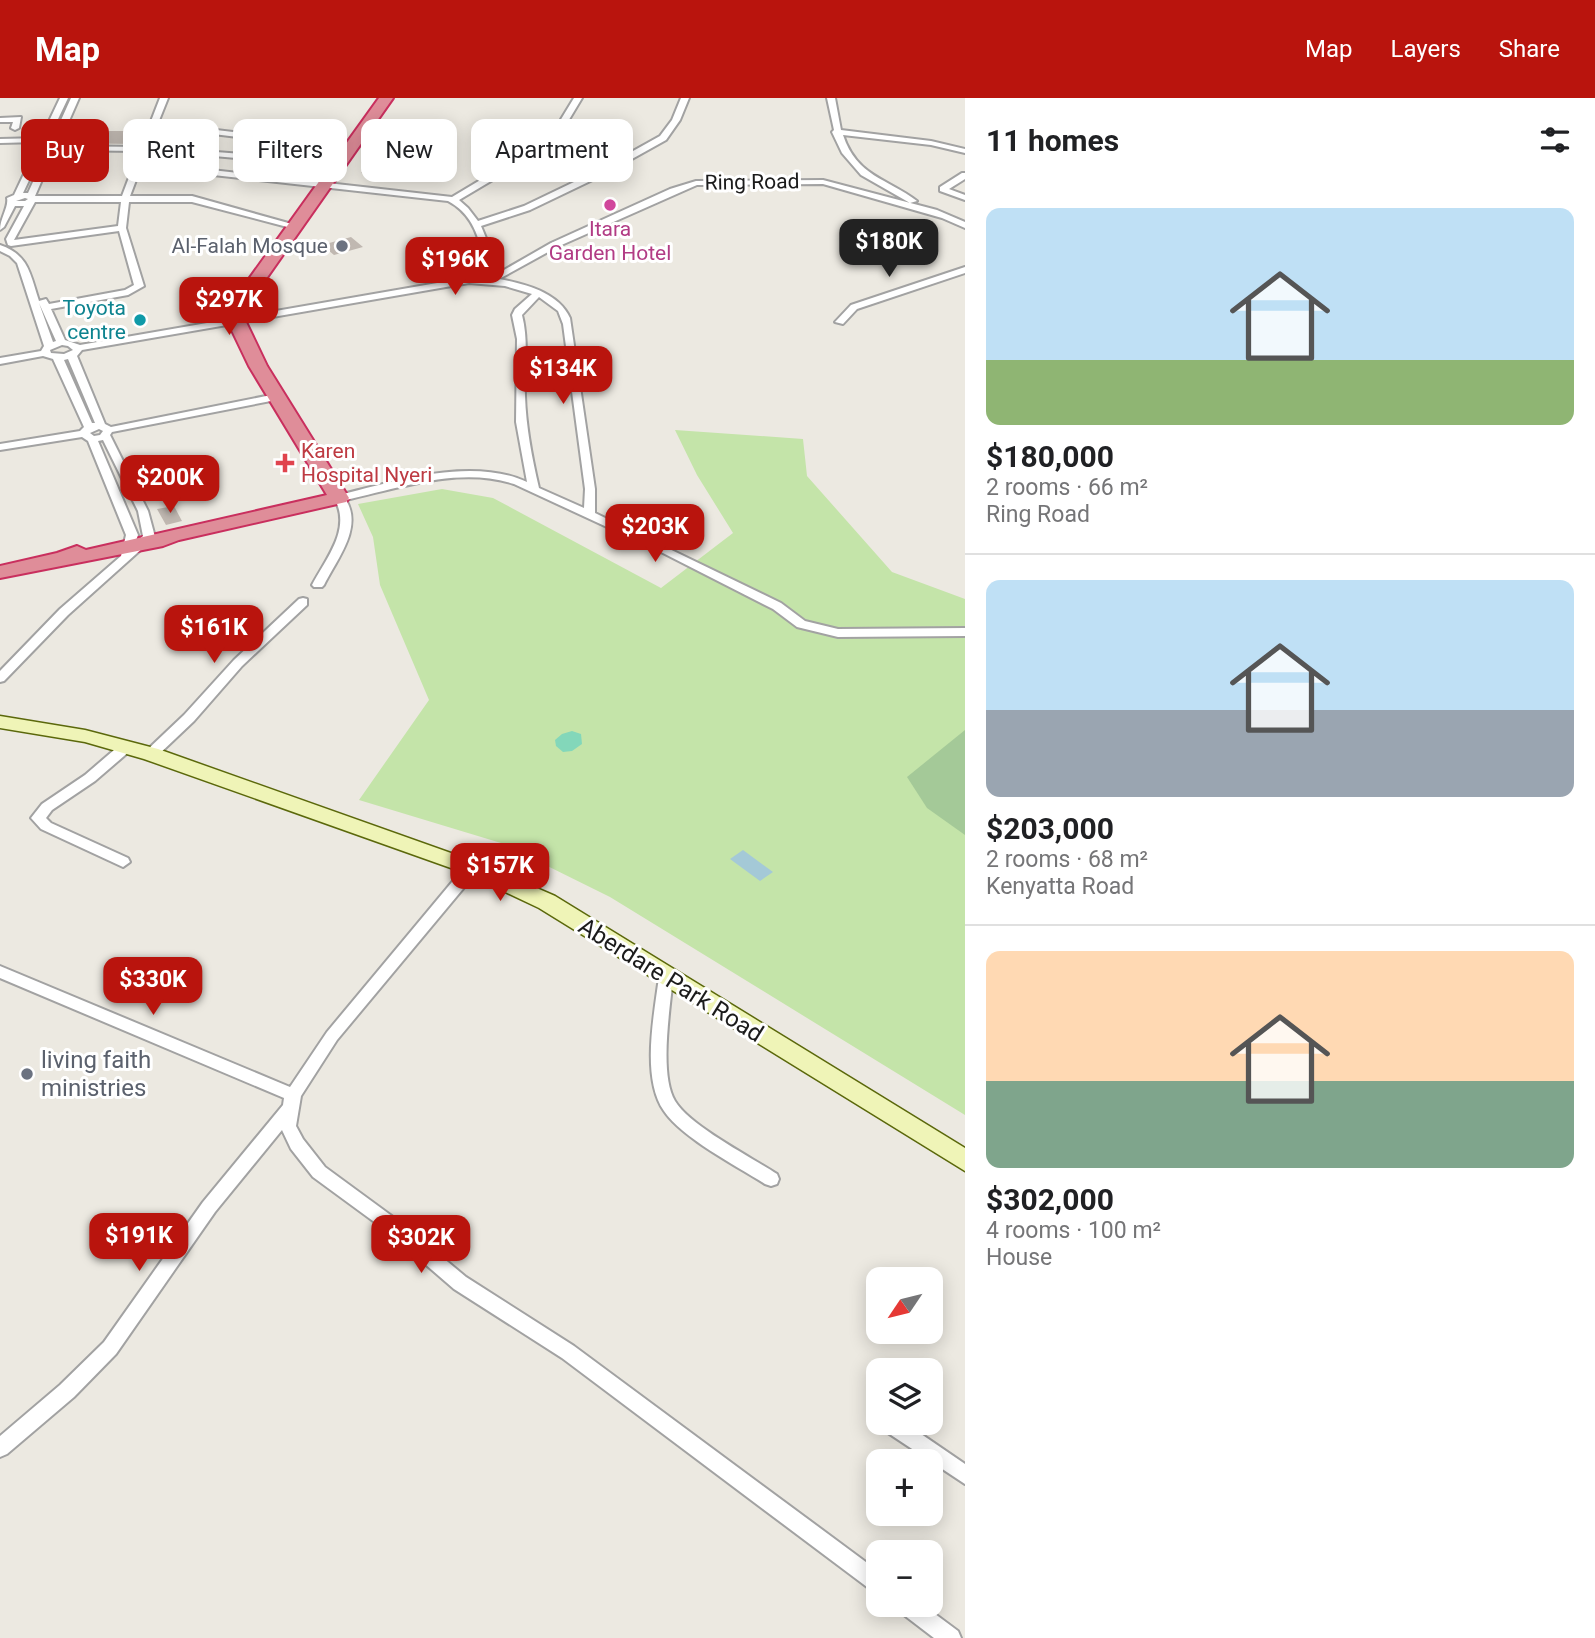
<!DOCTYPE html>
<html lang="en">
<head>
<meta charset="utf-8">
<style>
  body { margin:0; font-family:Roboto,sans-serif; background:#f2f2f2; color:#202124; height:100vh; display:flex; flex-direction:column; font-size:26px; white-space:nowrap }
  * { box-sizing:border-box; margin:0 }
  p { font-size:23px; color:#757577 }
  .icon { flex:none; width:38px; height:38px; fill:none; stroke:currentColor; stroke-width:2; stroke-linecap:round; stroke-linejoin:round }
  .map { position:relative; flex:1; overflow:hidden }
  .side { display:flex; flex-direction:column; background:#fff; width:630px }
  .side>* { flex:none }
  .top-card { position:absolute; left:21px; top:21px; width:665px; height:63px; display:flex; gap:14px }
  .needle { width:46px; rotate:235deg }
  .controls { position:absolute; left:866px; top:1169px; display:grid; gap:14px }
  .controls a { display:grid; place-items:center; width:77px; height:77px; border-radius:14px; background:#fff; box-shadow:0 4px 18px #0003; font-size:35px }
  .price { position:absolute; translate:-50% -60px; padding:0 16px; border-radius:14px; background:#b9140d; color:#fff; font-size:23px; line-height:46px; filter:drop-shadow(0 2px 4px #0008) }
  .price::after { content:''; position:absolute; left:50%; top:42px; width:21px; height:16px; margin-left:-10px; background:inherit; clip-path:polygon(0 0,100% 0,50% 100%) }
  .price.selected { background:#222; color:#fff }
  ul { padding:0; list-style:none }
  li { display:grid; align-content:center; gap:14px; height:371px; padding:0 21px }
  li+li { border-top:2px solid #e0e0e0 }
  li span { display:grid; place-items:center; height:217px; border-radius:14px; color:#555 }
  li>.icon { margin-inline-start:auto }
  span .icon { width:126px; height:126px; fill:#fffc; stroke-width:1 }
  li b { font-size:30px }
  h2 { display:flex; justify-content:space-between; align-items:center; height:84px; padding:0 21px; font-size:30px }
  .pill { padding:0 24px; border-radius:14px; background:#fff; box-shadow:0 4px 18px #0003; font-size:24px; line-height:63px }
  .pill.selected { background:#b9140d; color:#fff }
  header { display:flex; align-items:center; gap:42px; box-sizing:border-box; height:98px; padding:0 35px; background:#b9140d; color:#fff }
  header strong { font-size:33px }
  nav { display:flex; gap:38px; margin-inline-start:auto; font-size:24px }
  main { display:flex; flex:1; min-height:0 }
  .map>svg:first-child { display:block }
</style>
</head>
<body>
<header>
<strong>Map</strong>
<nav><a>Map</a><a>Layers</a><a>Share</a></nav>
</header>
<main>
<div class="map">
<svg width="965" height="1540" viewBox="0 0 965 1540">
  <rect width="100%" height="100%" fill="#ece9e1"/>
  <path fill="#c4e4a9" d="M 675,332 L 803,341 L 807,378 L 892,474 L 965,501 L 965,1017 L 610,799 L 501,745 L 359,702 L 429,602 L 380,487 L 373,439 L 358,406 L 442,391 L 493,400 L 661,490 L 733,435 L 697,377 Z"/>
  <path fill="#a4c998" d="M 965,632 L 965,737 L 927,710 L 907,679 Z"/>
  <path fill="#83d7ba" d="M 572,633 L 581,636 L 582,646 L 572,653 L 563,654 L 556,648 L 555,642 L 562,636 Z"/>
  <path fill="#a4c9d7" d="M 743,752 L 773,774 L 760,783 L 730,761 Z"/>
  <path fill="#c0b8b1" d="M 67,33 L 142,33 L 139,44 L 132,46 L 65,45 L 62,45 Z
    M 370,62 L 393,65 L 412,66 L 405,78 L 361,75 Z
    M 351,139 L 363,149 L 334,157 L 322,147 Z
    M 174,408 L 182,423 L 166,427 L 157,411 Z"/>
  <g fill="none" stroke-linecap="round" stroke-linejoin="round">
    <defs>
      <path id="street" d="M 60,0 L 68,0 L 23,95 L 28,95 L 71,0 L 79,0 L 58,48 L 141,49 L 160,0 L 168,0 L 158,25 L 259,37 L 263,39 L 250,57 L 337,65 L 341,67 L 337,69 L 191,56 L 185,69 L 452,99 L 549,41 L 574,0 L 582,0 L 555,45 L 459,102 L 468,110 L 478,123 L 524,108 L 599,72 L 660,38 L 672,22 L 681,0 L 689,0 L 680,22 L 666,42 L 605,76 L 530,112 L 481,128 L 488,145 L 491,163 L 477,179 L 490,180 L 551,145 L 670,91 L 696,83 L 823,82 L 937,112 L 965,124 L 965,130 L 942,120 L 823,86 L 697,87 L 557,149 L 499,181 C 525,186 558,194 570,220 L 595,391 L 595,415 L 781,505 L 805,523 L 838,531 L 965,530 L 965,538 L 838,539 L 797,529 L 773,511 L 661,454 L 514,386 C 460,368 399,390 346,402 C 363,430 337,461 324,487 L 322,489 L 314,489 L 312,487 C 327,459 352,430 334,400 L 335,398 C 392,384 471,358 527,384 L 516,324 L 517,241 L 512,217 L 515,211 L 532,196 L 505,188 L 469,185 L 82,252 L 77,258 L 105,326 L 111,329 L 276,296 L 281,299 L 276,302 L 112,334 L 110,337 L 148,413 L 155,439 L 68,517 L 4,583 L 0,584 L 0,573 L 60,511 L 121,458 L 126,437 L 88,343 L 82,339 L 0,352 L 0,346 L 80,333 L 84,329 L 53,261 L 43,258 L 0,266 L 0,260 L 41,253 L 44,248 L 17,165 L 10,158 L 0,153 L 0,147 C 29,157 30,176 39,203 L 46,201 L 49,206 L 125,192 L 134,187 L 119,133 L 11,148 L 8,147 L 6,141 L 24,108 L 15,108 L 4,129 L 0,132 C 0,120 9,109 7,100 L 14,97 L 39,44 L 0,45 L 0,41 L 41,40 ZM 156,29 L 254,41 L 242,56 L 190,52 L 182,54 L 177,73 L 448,103 C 471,115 480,138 483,163 L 466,180 L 80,247 L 65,242 L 51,211 L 128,197 L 144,188 L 126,130 L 129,104 L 192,104 L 295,131 L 299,128 L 192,98 L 130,98 ZM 55,52 L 139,53 L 122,98 L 35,98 ZM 25,100 L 28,101 L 25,103 L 16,103 ZM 35,104 L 121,104 L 118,128 L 14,142 ZM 539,199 L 558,213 L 563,226 L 585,391 L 584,410 L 539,390 C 532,360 526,329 525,298 C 524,271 529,244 522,217 ZM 39,205 L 56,243 L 53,244 ZM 62,247 L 68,248 L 73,252 L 64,256 L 51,255 L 50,252 ZM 68,261 L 95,325 L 92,325 L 64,262 ZM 99,331 L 103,333 L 100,337 L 94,338 L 90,335 ZM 103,342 L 138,413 L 143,438 L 135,445 L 138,437 L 98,343 Z
        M 827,0 L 835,0 L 841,32 L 931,43 L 965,51 L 965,55 L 931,47 L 843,37 C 857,79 887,80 917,103 L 910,105 L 861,77 L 842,55 L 832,34 L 834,32 Z
        M 21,19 L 19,30 L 15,32 L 11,30 L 13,24 L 0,24 L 0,20 Z
        M 962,75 L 965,75 L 965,81 L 949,91 L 965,97 L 965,102 L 940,93 L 940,89 Z
        M 965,169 L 965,175 L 857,211 L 843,226 L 835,224 L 851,207 Z
        M 303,500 L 307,501 L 307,507 L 242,568 L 194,623 L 156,659 L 146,659 L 144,656 L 146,653 L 184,617 L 234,562 L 299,501 Z
        M 126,645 L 132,649 L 131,652 L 95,683 L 52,712 L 46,720 L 51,725 L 128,760 L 130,764 L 123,769 L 41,731 L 31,720 L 42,706 L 85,677 L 121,646 Z
        M 472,765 L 477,766 L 479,770 L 477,774 L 337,942 L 301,998 L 296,1028 L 303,1041 L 325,1069 L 400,1124 L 466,1179 L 574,1248 L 878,1473 L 878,1495 L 871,1492 L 562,1260 L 454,1191 L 388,1134 L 313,1079 L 291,1051 L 282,1032 L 215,1114 L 116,1256 L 74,1299 L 7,1356 L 0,1359 L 0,1338 L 60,1287 L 104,1244 L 203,1104 L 283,1007 L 284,1000 L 0,880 L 0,868 L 290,989 L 327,934 L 467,766 Z
        M 666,873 L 671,875 L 673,879 C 670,910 659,977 675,1003 C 690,1028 751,1059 777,1076 L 779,1081 L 777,1086 L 771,1088 L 765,1086 C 737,1068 682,1040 664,1013 C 641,980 654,917 659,879 L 661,875 Z
        M 880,1325 L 905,1325 L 965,1366 L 965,1386 L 882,1331 Z
        M 897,1507 L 923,1507 L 958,1533 L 961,1540 L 934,1540 L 900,1514 Z"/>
      <path id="secondary" d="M 0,618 L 85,632 L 158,651 L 479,765 L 555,798 L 965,1050 L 965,1073 L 539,810 L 465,775 L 144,661 L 85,644 L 0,630 Z"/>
      <path id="highway" d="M 379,0 L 393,0 L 261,188 L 245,222 L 267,268 L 349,400 L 346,404 L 179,442 L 163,448 L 0,480 L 0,468 L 57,455 L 77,448 L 86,452 L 327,397 L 249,268 L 227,222 L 244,188 Z"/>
    </defs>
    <use href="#street" stroke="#a2a2a2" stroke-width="4"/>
    <use href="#secondary" stroke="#5b680b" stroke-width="3"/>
    <use href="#highway" stroke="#c92f5e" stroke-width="4"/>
    <use href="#street" fill="#fff" fill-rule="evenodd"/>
    <use href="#secondary" fill="#eff4b7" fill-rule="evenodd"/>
    <use href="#highway" fill="#df8d99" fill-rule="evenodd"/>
  </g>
  <circle fill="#d1479c" stroke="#fff" stroke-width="2.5" cx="610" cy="107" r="7"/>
  <g fill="#6b7280" stroke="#fff" stroke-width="2.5">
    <circle cx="342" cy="148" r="7"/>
    <circle cx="27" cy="976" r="7"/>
  </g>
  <circle fill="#0f9aa8" stroke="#fff" stroke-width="2.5" cx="140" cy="222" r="7"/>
  <path fill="#e0444e" stroke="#fff" stroke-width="2.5" d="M281.5 354.5h7v7h7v7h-7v7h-7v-7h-7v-7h7z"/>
  <g text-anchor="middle" stroke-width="6" stroke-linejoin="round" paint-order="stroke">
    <g font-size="21" fill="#1b1b1b" stroke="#fff">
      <text transform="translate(752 84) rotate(-1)" y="7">Ring Road</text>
    </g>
    <g font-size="21" fill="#b23c85" stroke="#fff">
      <text x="610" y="138">Itara<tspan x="610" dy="24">Garden Hotel</tspan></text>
    </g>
    <g font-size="21" fill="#5b616d" stroke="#fff" text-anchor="end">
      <text x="328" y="155">Al-Falah Mosque</text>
    </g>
    <g font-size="21" fill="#0d838f" stroke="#fff" text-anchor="end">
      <text x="126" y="217">Toyota<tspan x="126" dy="24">centre</tspan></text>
    </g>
    <g font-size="21" fill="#be3a42" stroke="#fff" text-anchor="start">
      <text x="301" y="360">Karen<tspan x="301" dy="24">Hospital Nyeri</tspan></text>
    </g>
    <g font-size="24" fill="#1b1b1b" stroke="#fff">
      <text transform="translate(671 882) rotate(32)" y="8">Aberdare Park Road</text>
    </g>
    <g font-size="24" fill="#5b616d" stroke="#fff" text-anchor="start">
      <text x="41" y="970">living faith<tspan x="41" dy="28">ministries</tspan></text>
    </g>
  </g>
</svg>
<div class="controls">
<a><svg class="needle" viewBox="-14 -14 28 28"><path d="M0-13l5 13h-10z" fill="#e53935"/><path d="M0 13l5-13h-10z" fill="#757577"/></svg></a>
<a><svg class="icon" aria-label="layers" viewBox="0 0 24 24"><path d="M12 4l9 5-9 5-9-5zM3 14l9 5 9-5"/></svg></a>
<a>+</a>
<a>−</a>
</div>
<b class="price selected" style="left:889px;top:181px">$180K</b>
<b class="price" style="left:455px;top:199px">$196K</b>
<b class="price" style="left:229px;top:239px">$297K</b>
<b class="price" style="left:563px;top:308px">$134K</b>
<b class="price" style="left:170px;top:417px">$200K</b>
<b class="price" style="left:655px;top:466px">$203K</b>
<b class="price" style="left:214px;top:567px">$161K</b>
<b class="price" style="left:500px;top:805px">$157K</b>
<b class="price" style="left:153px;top:919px">$330K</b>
<b class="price" style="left:139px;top:1175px">$191K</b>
<b class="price" style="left:421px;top:1177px">$302K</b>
<div class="top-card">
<a class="pill selected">Buy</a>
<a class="pill">Rent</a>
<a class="pill">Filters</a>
<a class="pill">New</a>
<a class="pill">Apartment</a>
</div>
</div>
<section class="side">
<h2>11 homes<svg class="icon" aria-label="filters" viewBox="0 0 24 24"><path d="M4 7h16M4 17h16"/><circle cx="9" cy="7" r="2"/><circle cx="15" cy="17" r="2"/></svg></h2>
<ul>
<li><span style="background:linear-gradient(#bfe0f5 70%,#8fb573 0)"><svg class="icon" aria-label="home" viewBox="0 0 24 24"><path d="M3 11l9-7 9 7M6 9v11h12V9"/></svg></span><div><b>$180,000</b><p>2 rooms · 66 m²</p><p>Ring Road</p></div></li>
<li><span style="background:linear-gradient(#bfe0f5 60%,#9aa5b1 0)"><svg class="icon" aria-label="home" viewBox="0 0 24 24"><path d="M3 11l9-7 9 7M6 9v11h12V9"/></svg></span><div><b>$203,000</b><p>2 rooms · 68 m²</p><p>Kenyatta Road</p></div></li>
<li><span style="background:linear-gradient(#ffd9b3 60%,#7fa58c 0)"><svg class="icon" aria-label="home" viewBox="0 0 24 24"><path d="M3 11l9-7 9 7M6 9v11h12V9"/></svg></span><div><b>$302,000</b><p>4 rooms · 100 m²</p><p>House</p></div></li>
</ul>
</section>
</main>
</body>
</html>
